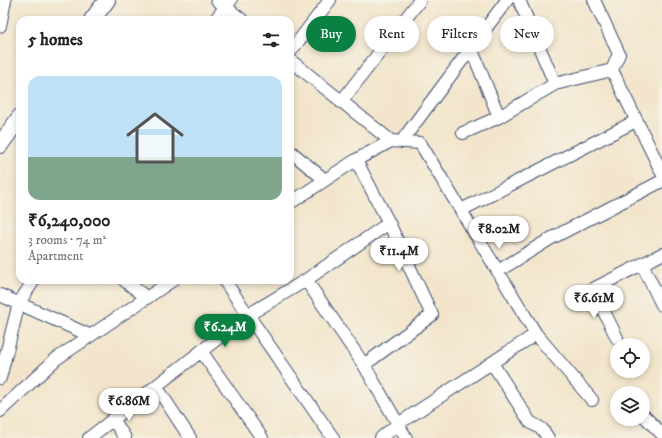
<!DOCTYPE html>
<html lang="en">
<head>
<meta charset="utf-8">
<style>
  body { margin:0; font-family:"IM FELL DW Pica",serif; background:#f6f6f6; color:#222; height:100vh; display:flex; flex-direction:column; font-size:15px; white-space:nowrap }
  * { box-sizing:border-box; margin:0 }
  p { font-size:13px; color:#767676 }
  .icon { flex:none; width:22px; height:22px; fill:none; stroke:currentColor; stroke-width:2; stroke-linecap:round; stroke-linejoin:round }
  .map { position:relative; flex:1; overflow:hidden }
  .side { position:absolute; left:16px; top:16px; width:278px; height:268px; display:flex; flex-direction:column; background:#fff; border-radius:12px; box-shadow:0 2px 6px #0003 }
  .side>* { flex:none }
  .top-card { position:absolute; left:306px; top:16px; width:296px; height:36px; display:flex; gap:8px }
  .buttons { position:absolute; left:610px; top:338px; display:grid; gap:8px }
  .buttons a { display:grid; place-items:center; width:40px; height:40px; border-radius:50%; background:#fff; box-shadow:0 2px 6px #0003; font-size:20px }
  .price { position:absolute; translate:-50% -34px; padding:0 9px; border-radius:14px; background:#fff; color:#222; font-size:13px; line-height:26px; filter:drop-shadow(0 1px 2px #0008) }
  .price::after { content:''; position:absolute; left:50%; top:24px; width:12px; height:9px; margin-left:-6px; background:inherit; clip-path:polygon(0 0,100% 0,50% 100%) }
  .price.active { background:#0b8043; color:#fff }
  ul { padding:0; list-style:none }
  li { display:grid; align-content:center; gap:8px; height:212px; padding:0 12px }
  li+li { border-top:1px solid #e0e0e0 }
  li span { display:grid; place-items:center; height:124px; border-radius:12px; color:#555 }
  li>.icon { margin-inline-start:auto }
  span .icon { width:72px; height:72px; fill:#fffc; stroke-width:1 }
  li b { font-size:17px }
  h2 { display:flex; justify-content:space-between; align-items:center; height:48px; padding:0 12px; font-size:17px }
  .tag { padding:0 14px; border-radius:18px; background:#fff; box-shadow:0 2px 6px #0003; font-size:14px; line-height:36px }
  .tag.active { background:#0b8043; color:#fff }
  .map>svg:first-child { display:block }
</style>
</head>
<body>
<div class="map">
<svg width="662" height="438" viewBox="0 0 662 438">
  <rect width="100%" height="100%" fill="#f7f3e8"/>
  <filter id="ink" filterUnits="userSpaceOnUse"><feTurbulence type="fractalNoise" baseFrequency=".025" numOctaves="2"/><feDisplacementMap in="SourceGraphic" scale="8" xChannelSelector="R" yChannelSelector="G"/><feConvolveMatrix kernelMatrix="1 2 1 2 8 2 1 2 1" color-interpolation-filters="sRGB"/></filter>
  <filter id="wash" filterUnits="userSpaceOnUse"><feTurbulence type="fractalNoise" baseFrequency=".012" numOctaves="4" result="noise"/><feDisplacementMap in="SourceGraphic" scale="16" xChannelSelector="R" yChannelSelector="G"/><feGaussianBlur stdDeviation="0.9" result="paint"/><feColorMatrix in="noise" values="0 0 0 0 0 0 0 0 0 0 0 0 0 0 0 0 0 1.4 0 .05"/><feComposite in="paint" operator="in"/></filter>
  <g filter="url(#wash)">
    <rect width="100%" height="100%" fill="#f2e5cb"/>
  </g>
  <g filter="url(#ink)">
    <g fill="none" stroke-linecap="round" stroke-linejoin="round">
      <defs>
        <path id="minor" d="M 217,0 L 242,20
          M 215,20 L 231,0
          M 0,26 L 5,0
          M 471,48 L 507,0
          M 290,52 L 330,0
          M 290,60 L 391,141 L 420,143 L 536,334 L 398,424 L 381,438
          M 612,70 L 662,173
          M 555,84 L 612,70 L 619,54 L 594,0
          M 341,102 L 420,0
          M 463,133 L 499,117
          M 401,142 L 471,48 L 499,117 L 555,84 L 519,0
          M 290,151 L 325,180
          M 356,160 L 389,223 L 432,315 L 364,365
          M 290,203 L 356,160 L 391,141
          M 461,210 L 636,121
          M 642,264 L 662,305
          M 498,271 L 550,239 L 662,181
          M 124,280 L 147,298
          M 224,280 L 248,315 L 306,280 L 389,223
          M 306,280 L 364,365 L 406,438
          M 0,295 L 89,335
          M 536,334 L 592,400
          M 617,338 L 593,289 L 662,254
          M 201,351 L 262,438
          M 492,363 L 530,422 L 542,429 L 548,438
          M 0,378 L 19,303 L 34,280
          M 156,386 L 190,438
          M 0,411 L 56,359 L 173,280
          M 643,415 L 662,434
          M 113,419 L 125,438
          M 89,438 L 248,315 L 333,438"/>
        <path id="secondary" d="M 92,20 L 107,0
          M 0,145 L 20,117"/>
      </defs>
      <use href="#minor" stroke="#3b4a6e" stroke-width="14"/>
      <use href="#secondary" stroke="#3b4a6e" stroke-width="18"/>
      <use href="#minor" stroke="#fff" stroke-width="12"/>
      <use href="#secondary" stroke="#fff" stroke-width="16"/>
    </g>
  </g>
</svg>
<div class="buttons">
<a><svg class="icon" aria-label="locate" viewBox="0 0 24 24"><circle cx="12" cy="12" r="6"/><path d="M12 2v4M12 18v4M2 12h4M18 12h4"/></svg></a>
<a><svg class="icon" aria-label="layers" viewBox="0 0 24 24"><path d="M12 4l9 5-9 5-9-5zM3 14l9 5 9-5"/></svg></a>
</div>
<b class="price" style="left:499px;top:250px">₹8.02M</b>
<b class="price" style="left:399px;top:272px">₹11.4M</b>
<b class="price" style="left:594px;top:319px">₹6.61M</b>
<b class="price active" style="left:225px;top:348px">₹6.24M</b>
<b class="price" style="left:129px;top:422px">₹6.86M</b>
<div class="top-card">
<a class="tag active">Buy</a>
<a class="tag">Rent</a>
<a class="tag">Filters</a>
<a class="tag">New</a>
</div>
<section class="side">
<h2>5 homes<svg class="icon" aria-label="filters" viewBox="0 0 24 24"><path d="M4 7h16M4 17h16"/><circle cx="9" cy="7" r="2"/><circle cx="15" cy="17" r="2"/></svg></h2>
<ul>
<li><span style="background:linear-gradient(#bfe0f5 65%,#7fa58c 0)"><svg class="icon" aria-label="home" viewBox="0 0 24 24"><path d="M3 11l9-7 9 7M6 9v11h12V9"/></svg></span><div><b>₹6,240,000</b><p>3 rooms · 74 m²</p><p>Apartment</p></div></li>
</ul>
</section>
</div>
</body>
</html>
